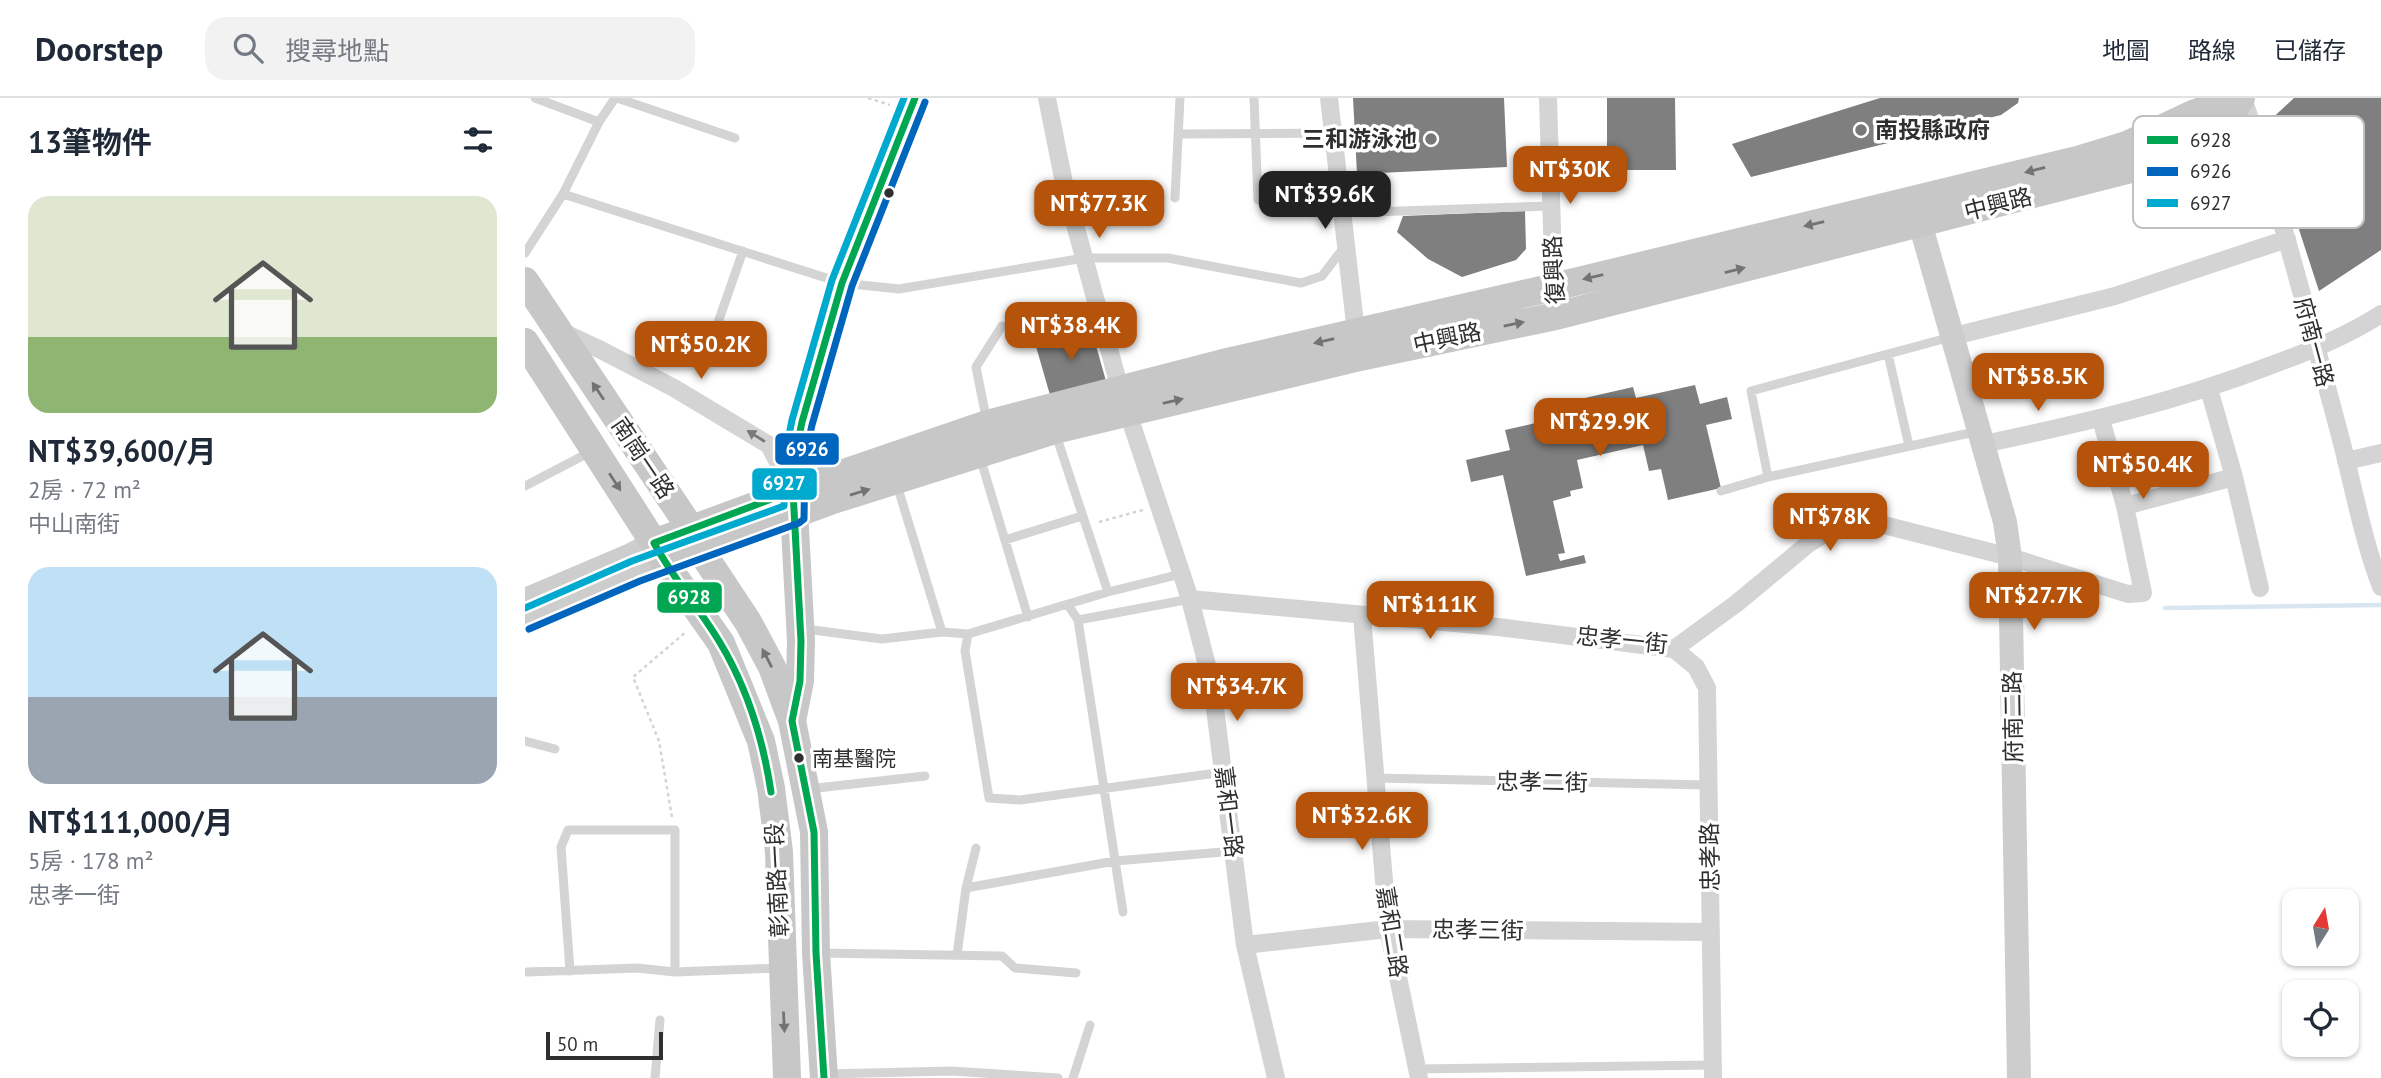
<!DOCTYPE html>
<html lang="zh-TW">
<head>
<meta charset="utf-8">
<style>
  body { margin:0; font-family:"PT Sans","Noto Sans TC",sans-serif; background:#f2f2f3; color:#1f2937; height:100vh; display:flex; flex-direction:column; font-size:26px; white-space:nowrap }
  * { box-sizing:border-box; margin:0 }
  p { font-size:23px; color:#747a83 }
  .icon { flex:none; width:38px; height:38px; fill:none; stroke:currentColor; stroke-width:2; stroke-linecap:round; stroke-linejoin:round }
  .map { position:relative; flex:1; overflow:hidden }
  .sheet { display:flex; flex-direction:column; background:#fff; width:525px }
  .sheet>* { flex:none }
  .needle { width:46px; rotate:11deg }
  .tools { position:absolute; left:1757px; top:791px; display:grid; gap:14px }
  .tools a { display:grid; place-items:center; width:77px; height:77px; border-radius:14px; background:#fff; box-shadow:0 2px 5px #0004; font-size:35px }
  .scale { position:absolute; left:21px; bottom:18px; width:117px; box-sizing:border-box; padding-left:7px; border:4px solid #2f2f2f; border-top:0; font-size:19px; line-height:24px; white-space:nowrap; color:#2f2f2f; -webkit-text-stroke:5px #fff; paint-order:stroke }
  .price { position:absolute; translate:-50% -60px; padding:0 16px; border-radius:14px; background:#b45309; color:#fff; font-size:23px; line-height:46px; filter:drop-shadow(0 2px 4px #0008) }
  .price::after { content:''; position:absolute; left:50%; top:42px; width:21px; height:16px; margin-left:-10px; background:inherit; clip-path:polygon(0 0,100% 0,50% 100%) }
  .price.on { background:#222; color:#fff }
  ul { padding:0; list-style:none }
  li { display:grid; align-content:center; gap:14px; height:371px; padding:0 28px }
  li span { display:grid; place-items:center; height:217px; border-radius:21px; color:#555 }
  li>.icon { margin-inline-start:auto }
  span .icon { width:126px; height:126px; fill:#fffc; stroke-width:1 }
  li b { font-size:30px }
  h2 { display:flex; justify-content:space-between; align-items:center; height:84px; padding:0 28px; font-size:30px }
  header { display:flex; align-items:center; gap:42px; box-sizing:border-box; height:98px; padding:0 35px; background:#fff; border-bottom:2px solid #e0e1e3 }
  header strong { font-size:33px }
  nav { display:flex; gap:38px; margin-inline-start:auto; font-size:24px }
  .search { width:490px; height:63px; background:#f2f2f3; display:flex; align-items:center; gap:18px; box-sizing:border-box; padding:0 24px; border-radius:21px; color:#747a83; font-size:26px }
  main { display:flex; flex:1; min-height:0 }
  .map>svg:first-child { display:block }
</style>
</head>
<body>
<header>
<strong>Doorstep</strong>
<div class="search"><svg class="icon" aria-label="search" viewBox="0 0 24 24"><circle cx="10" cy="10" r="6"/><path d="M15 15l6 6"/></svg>搜尋地點</div>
<nav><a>地圖</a><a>路線</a><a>已儲存</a></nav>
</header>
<main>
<section class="sheet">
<h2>13筆物件<svg class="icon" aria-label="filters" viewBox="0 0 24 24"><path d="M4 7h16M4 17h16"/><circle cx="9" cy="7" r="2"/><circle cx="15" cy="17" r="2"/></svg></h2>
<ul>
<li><span style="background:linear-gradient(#dfe7d0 65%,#8fb573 0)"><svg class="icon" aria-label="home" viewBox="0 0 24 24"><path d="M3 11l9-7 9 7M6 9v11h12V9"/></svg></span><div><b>NT$39,600/月</b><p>2房 · 72 m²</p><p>中山南街</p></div></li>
<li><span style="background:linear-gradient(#bfe0f5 60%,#9aa5b1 0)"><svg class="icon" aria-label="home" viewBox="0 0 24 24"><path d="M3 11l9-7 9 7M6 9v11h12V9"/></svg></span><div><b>NT$111,000/月</b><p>5房 · 178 m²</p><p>忠孝一街</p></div></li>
</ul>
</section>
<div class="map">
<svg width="1856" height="980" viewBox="0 0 1856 980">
  <rect width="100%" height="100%" fill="#fff"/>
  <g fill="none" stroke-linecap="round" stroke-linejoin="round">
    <path stroke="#d9e6f2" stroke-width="4.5" d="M 1640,510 L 1856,507"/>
  </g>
  <path fill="#7f7f7f" d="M 828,0 L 979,0 L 982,69 L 832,76 Z
    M 1082,0 L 1150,0 L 1151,72 L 1082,72 Z
    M 1355,0 L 1494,0 L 1493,5 L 1476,17 L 1226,79 L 1207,46 Z
    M 1769,0 L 1856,0 L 1856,152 L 1794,193 L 1740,27 Z
    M 1000,113 L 1001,151 L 991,162 L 937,179 L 903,161 L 872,134 L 878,118 Z
    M 566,230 L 581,283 L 525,297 L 510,245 Z
    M 1170,287 L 1175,306 L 1202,299 L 1207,321 L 1181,327 L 1196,390 L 1143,402 L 1136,371 L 1124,373 L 1118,347 L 1052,362 L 1058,390 L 1045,393 L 1046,398 L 1028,403 L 1040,455 L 1033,456 L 1035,463 L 1059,457 L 1061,465 L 1001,478 L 978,377 L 946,384 L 941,362 L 985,352 L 980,332 L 1041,318 L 1038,305 L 1108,289 L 1111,300 Z"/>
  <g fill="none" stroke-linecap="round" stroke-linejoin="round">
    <path stroke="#d4d4d4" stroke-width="2.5" stroke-dasharray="3.5 3.5" stroke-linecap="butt" d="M 343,0 L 365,7
      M 574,424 L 618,412
      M 147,719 L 134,643 L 108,579 L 162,533"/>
    <path stroke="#d4d4d4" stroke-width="9" d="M 10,0 L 74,24
      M 92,0 L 210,40
      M 729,0 L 733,102
      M 653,36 L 809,35
      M 38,96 L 317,185 L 374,191 L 559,160 L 643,160 L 776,185 L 797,178 L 820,148
      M 650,100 L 655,0
      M 817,115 L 1025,108
      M 0,155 L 38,96 L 74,24 L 90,0
      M 190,233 L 218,153
      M 1363,256 L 1384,348
      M 462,324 L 451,269 L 477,228
      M 530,334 L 583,494
      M 455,359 L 503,519
      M 1243,379 L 1226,293 L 1426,239
      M 372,387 L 417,534 L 443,536
      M 0,388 L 67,353
      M 1196,393 L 1243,379 L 1454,333
      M 480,442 L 557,418
      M 656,476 L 583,494 L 443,536 L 440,553 L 464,700 L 495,702 L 699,674
      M 543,507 L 553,522 L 665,501
      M 553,522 L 598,814
      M 280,531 L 357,541 L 417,534
      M 0,643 L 30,651
      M 850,680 L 1184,687
      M 283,691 L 400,678
      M 441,790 L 590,763 L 710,753
      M 295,855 L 477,858 L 490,870 L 551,875
      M 432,857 L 441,790 L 451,750
      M 45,873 L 36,749 L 43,732 L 150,732 L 150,874
      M 2,874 L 112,870 L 150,874 L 255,870
      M 892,971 L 1188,967
      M 301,976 L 426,973 L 533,980
      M 130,980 L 135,922
      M 548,980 L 565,927"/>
    <path stroke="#d4d4d4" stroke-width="18" d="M 522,0 L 540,90 L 595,291 L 665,501 L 687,587 L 720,847 L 751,980
      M 804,0 L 832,243
      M 1023,0 L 1029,197
      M 1718,0 C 1755,110 1784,222 1814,334 C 1828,386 1837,439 1856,489
      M 35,233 L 76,252 L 149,290 L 244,347 L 266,390
      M 1429,238 L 1590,198 L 1762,141
      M 1684,291 L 1709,379 L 1735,490
      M 1459,346 C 1558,325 1650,304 1744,268 C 1783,254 1822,238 1856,216
      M 1821,363 L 1856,355
      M 1600,408 L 1709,379
      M 665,501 L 973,529 L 1149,551 L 1212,505 L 1283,446 L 1312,428 L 1328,424 L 1347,424 L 1485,459 L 1603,496 L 1618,495 L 1600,408 L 1576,321
      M 837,518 L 863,831 L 894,980
      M 1149,551 L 1171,569 L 1182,590 L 1188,980
      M 720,847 L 863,831 L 1186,834"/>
    <path stroke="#cdcdcd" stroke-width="24" d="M 1394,107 L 1395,125 L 1480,424 L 1485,459 L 1494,980
      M 0,502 L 106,457 L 129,445
      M 0,521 L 111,473 L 139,464"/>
    <path stroke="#c7c7c7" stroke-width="28" d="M 0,183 L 166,431 L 174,450 L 223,524 L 247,569 L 267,623 L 289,734 L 291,855 L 299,980
      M 0,244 L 129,445 L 139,464 L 196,545 L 236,643 L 246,690 L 254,754 L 262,980
      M 129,445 L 316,376 L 462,326 L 698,265 L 1029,189 L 1556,61 L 1602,47 L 1668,16 L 1712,0
      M 139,464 L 305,403 L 530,332 L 835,259 L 1031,218 L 1618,68 L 1680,40 L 1701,24 L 1716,0
      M 267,623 L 275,583 L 276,543 L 268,393 L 270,358 L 277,324 L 317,185 L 390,0"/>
    <defs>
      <path id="bus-1" d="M 246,694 C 238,641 222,589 194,543 C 174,510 148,480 129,445 L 268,393
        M 299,980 L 291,855 L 289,734 L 267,623 L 275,583 L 276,543 L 268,393 L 270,358 L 277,324 L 317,185 L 390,0"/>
      <path id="bus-2" d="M 4,531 L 115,483 L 274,425 L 279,421 L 280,359 L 287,327 L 327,188 L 400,4"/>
      <path id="bus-3" d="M 0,510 L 107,463 L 259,408 L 260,357 L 267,322 L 307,182 L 379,0"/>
    </defs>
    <use href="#bus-1" stroke="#fff" stroke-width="12"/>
    <use href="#bus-2" stroke="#fff" stroke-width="12"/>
    <use href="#bus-3" stroke="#fff" stroke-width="12"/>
    <use href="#bus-1" stroke="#00a651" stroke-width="7"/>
    <use href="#bus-2" stroke="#0065bd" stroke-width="7"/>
    <use href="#bus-3" stroke="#00a9ce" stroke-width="7"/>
  </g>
  <defs><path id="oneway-solid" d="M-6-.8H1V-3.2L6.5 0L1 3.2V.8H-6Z" transform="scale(1.75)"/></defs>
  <g fill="#737373">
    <use href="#oneway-solid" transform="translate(1510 72) rotate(166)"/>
    <use href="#oneway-solid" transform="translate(1289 126) rotate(167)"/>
    <use href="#oneway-solid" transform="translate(1210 172) rotate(-14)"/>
    <use href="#oneway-solid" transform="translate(1068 179) rotate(167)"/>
    <use href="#oneway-solid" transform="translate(989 226) rotate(-11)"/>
    <use href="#oneway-solid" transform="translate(799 243) rotate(167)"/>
    <use href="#oneway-solid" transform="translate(73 293) rotate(-124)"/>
    <use href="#oneway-solid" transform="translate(648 303) rotate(-13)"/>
    <use href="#oneway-solid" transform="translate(90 384) rotate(57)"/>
    <use href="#oneway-solid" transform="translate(335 394) rotate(-17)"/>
    <use href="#oneway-solid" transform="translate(242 560) rotate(-117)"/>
    <use href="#oneway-solid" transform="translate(259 924) rotate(87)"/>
  </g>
  <use fill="#797979" href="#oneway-solid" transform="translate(231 338) rotate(-148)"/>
  <g fill="#787878" stroke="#fff" stroke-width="2.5">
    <circle cx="1336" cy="32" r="7"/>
    <circle cx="906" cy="41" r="7"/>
  </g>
  <g fill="#2f2f2f" stroke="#fff" stroke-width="2.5">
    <circle cx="364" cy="95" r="6"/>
    <circle cx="274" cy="660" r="6"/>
  </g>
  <g text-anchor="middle" stroke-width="7" stroke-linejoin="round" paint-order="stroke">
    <g font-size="21" fill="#2f2f2f" stroke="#fff" text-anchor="start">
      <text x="287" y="668">南基醫院</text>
    </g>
    <g font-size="23" font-weight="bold" fill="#2f2f2f" stroke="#fff" text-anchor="start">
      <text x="1350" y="40">南投縣政府</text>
      <text x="892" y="49" text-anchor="end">三和游泳池</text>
    </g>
    <g font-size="23" fill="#2f2f2f" stroke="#fff">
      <text transform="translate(1473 106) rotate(-14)" y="8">中興路</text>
      <text transform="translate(1029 172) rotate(-93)" y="8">復興路</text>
      <text transform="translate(922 240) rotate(-12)" y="8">中興路</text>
      <text transform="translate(1789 244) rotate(75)" y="8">府南一路</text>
      <text transform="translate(118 360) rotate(56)" y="8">南崗一路</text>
      <text transform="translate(1097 542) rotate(6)" y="8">忠孝一街</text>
      <text transform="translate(1488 619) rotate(-91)" y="8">府南二路</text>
      <text transform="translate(1017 684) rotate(1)" y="8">忠孝二街</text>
      <text transform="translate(704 714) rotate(83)" y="8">嘉和一路</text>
      <text transform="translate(1185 759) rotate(-91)" y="8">忠孝路</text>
      <text transform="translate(252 782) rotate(-93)" y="8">彰南路一段</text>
      <text transform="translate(953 832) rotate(1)" y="8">忠孝三街</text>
      <text transform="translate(867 834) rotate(81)" y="8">嘉和二路</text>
    </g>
  </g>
  <rect x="1608" y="18" width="231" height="112" rx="10" fill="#fff" stroke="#c1c1c1" stroke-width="2"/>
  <rect x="1622" y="38" width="31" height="8" fill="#00a651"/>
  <rect x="1622" y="69" width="31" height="9" fill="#0065bd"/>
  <rect x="1622" y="101" width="31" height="8" fill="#00a9ce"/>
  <g font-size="19" fill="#2f2f2f">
    <text x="1665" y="49">6928</text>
    <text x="1665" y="80">6926</text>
    <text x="1665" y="112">6927</text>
  </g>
  <g stroke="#fff" stroke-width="2.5">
    <rect x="249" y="334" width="66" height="34" rx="7" fill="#0065bd"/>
    <rect x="226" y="369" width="67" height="34" rx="7" fill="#00a9ce"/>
    <rect x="131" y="483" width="67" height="33" rx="7" fill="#00a651"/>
  </g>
  <g font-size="19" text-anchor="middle" font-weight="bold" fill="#fff">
    <text x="282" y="358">6926</text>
    <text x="259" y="392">6927</text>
    <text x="164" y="506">6928</text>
  </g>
</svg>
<div class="tools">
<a><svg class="needle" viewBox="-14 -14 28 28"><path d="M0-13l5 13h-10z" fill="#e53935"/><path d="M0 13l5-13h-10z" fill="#747a83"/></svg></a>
<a><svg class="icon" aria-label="locate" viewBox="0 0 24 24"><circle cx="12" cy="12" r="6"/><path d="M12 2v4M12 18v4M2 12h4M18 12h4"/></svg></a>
</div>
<div class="scale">50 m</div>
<b class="price" style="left:1045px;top:108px">NT$30K</b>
<b class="price on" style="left:800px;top:133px">NT$39.6K</b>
<b class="price" style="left:574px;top:142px">NT$77.3K</b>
<b class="price" style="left:546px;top:264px">NT$38.4K</b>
<b class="price" style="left:176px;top:283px">NT$50.2K</b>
<b class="price" style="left:1513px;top:315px">NT$58.5K</b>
<b class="price" style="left:1075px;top:360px">NT$29.9K</b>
<b class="price" style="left:1618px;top:403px">NT$50.4K</b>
<b class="price" style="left:1305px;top:455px">NT$78K</b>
<b class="price" style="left:1509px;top:534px">NT$27.7K</b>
<b class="price" style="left:905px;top:543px">NT$111K</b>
<b class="price" style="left:712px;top:625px">NT$34.7K</b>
<b class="price" style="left:837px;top:754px">NT$32.6K</b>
</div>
</main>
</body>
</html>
